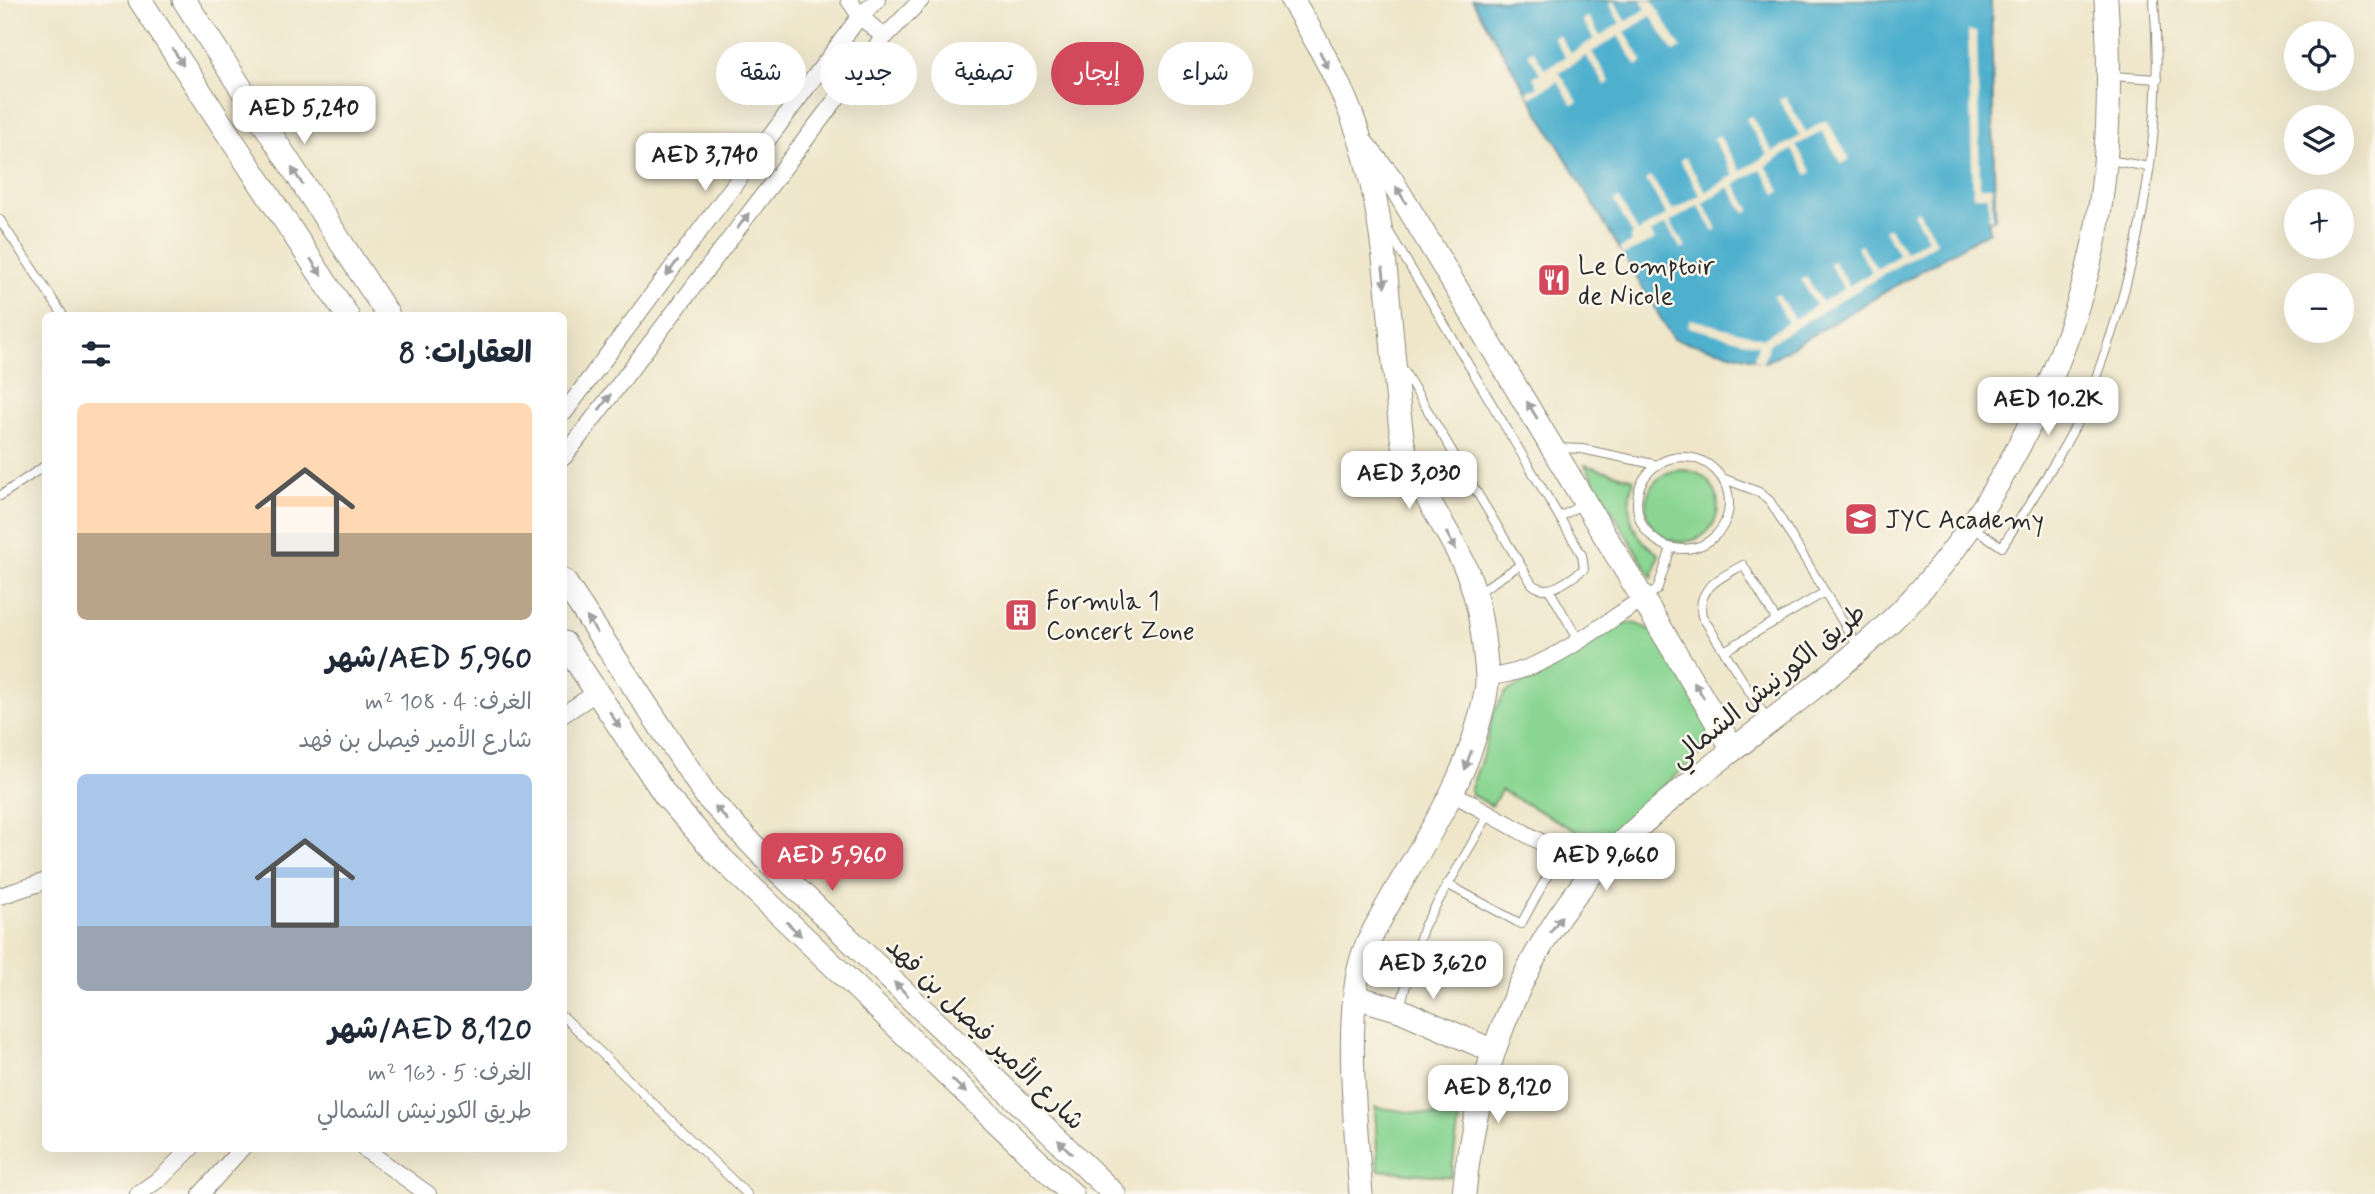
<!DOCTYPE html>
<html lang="ar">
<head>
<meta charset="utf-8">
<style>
  body { margin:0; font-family:Mynerve,"Playpen Sans Arabic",sans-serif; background:#f2f2f3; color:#1f2937; direction:rtl; height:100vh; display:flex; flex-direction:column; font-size:26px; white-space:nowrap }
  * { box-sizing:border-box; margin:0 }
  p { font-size:23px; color:#747a83 }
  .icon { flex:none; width:38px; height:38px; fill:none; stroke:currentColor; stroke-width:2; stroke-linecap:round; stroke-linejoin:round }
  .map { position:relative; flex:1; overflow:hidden; direction:ltr }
  .side { position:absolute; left:42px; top:312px; width:525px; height:840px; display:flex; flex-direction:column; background:#fff; border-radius:10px; box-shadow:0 7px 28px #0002; direction:rtl }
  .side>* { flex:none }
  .top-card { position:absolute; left:588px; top:42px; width:665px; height:63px; direction:rtl; display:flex; gap:14px }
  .buttons { position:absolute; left:2284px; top:21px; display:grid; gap:14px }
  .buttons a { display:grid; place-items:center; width:70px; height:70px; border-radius:50%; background:#fff; box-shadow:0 7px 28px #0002; font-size:35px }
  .price { position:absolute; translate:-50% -60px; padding:0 16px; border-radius:14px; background:#fff; color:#222; font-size:23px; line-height:46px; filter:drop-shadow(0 2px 4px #0008) }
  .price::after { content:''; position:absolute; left:50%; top:42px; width:21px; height:16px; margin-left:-10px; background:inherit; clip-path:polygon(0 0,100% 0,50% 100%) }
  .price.on { background:#d1495b; color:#fff }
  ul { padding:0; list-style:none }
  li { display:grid; align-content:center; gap:14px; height:371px; padding:0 35px }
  li span { display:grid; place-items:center; height:217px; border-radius:10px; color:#555 }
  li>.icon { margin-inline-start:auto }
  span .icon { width:126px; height:126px; fill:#fffc; stroke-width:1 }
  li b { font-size:30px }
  h2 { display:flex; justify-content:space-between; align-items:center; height:84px; padding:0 35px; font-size:30px }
  .pill { padding:0 24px; border-radius:32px; background:#fff; box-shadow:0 7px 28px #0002; font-size:24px; line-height:63px }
  .pill.on { background:#d1495b; color:#fff }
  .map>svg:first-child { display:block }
</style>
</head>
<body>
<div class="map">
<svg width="2375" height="1194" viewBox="0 0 2375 1194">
  <rect width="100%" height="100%" fill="#fbf7ec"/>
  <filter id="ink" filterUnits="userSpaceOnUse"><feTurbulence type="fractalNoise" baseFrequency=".0143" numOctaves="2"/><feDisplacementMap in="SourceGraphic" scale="14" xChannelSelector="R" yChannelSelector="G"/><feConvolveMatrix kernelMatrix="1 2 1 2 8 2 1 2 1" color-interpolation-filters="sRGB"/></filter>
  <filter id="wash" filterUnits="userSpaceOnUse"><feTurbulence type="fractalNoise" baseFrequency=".00686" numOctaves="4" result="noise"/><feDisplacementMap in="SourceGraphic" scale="28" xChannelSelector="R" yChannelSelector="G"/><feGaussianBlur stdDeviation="1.57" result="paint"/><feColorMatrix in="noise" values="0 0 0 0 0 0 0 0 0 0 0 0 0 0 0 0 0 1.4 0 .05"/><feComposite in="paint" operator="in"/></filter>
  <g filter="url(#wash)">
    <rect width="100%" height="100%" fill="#efe6ca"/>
    <path fill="#8bd693" stroke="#5b805f" stroke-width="2" d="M 1585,465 L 1634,479 C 1623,509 1631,537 1659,554 L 1652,578 Z
      M1646 506a36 36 0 1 1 72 0a36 36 0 1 1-72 0Z
      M 1634,623 L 1654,631 L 1713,729 L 1709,746 L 1586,855 L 1572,849 L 1581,834 L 1501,790 L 1492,806 L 1472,795 L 1470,791 L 1485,749 L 1493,714 L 1505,693 L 1623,624 Z
      M 1375,1107 L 1459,1119 L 1451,1177 L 1378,1170 Z"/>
    <path fill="#4fb0ce" stroke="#3d6e7c" stroke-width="2" d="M 1472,0 L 1991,0 L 1995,219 L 1989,220 L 1989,231 L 1766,362 L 1673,339 Z"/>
    <path fill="#efe6ca" d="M 1641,0 L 1652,0 L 1681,48 L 1673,52 L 1651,16 L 1625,32 L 1643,62 L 1637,66 L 1618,36 L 1592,52 L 1610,82 L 1605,85 L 1586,56 L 1559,72 L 1578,102 L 1572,105 L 1558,81 L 1530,98 L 1527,92 L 1538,86 L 1533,77 L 1540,73 L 1528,53 L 1533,50 L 1545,69 L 1565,57 L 1553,37 L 1558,34 L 1571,53 L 1594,39 L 1582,20 L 1588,16 L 1600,36 L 1620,23 L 1609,4 L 1614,1 L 1626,21 L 1646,9 Z
      M 1968,31 L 1977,32 L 1980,187 L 1992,187 L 1992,219 L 1989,220 L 1988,196 L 1973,196 Z
      M 1785,96 L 1806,132 L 1826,120 L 1850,159 L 1842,164 L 1822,131 L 1796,146 L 1812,172 L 1807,175 L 1792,150 L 1766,166 L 1781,191 L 1776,194 L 1761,169 L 1735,184 L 1750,210 L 1745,213 L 1729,187 L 1703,203 L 1718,229 L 1714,231 L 1698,206 L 1670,222 L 1686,247 L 1681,249 L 1666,224 L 1651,233 L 1655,240 L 1623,255 L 1619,249 L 1632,242 L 1630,237 L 1633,235 L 1614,201 L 1619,198 L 1638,232 L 1667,215 L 1646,180 L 1651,177 L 1673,211 L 1700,195 L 1680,160 L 1685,157 L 1706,192 L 1734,175 L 1713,139 L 1719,136 L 1741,171 L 1767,155 L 1746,119 L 1751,116 L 1773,152 L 1800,136 L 1779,100 Z
      M 1918,210 L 1937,242 L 1769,344 L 1763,362 L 1754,359 L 1758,345 L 1688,327 L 1690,319 L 1763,338 L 1788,322 L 1773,297 L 1778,294 L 1794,319 L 1816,305 L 1801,280 L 1806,277 L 1822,302 L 1844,289 L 1829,263 L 1834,261 L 1849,286 L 1872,272 L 1857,247 L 1861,244 L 1877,269 L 1899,255 L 1884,230 L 1889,227 L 1905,252 L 1928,239 L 1913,213 Z"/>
  </g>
  <g filter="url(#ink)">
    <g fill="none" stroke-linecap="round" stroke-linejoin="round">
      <defs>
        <path id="lane" d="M 2112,76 L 2158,79
          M 2108,160 L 2150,167
          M 0,220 L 63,315
          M 1388,230 L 1582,555 L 1584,569 C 1569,580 1548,598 1532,584 L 1401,366
          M 1558,448 L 1582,449 L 1658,465
          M1637 503a46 46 0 1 1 92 0a46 46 0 1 1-92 0Z
          M 1722,478 L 1759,492 L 1770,501 L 1858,647
          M 0,496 L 46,465
          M 1560,517 L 1584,503
          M 1971,526 L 2002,547 C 2028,505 2057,463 2079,419 C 2092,392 2101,363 2111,335 C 2146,226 2164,114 2154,0
          M 1550,591 L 1578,639
          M 1477,593 L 1520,565
          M 1644,598 L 1657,590 L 1671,548
          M 1724,651 L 1825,592
          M 1768,721 L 1702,616 C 1696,587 1722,577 1743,565 L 1777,621
          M 1447,884 L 1521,924 L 1560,853
          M 1400,1008 L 1412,961 L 1424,926 L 1489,814
          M 564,1017 L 747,1194"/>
        <path id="street" d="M 849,0 L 860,16 L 884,37
          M 564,413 L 860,16 L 877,0
          M 564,457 L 878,44 L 921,0
          M 1487,677 C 1545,673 1596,628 1644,598
          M 564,714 L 597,692
          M 1454,794 L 1595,872
          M 0,896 L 46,881
          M 363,1148 L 428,1194
          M 138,1194 L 162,1177 L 191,1148
          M 201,1194 L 242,1148"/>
        <path id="secondary" d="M 140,0 L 347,315
          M 184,0 L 388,315
          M 1292,0 C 1316,38 1344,90 1358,133 C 1391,232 1388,341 1403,444 C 1417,490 1448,527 1467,571 C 1480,602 1484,641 1487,675 C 1488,690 1483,707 1479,721 C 1458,805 1402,869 1366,947 C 1342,1001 1356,1133 1361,1194
          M 1364,146 L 1391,179 L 1733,749
          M 564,581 L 707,797 L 771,864 L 1114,1194
          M 564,643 L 665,795 L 718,855 L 1072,1194
          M 1356,997 L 1400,1010 L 1493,1051
          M 1464,1194 C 1476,1066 1527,933 1621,843 C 1706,762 1807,702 1891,621 C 1990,525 2066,376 2094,242 C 2110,162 2111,81 2106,0"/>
      </defs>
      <use href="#lane" stroke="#8d887a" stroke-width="10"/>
      <use href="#street" stroke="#8d887a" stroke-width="18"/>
      <use href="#secondary" stroke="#8d887a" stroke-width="25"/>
      <use href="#lane" stroke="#fff" stroke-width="8"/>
      <use href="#street" stroke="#fff" stroke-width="16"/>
      <use href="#secondary" stroke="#fff" stroke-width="23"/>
    </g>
    <defs><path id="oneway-solid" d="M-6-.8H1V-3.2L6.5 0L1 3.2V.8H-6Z" transform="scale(1.75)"/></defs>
    <g fill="#a0a0a0">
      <use href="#oneway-solid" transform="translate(178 57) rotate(57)"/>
      <use href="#oneway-solid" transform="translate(1324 60) rotate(64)"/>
      <use href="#oneway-solid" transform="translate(297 176) rotate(-123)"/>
      <use href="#oneway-solid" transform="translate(1401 195) rotate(-121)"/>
      <use href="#oneway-solid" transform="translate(743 221) rotate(-53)"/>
      <use href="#oneway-solid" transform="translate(316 267) rotate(57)"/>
      <use href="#oneway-solid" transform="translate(672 268) rotate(127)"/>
      <use href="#oneway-solid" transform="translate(1384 277) rotate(83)"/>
      <use href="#oneway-solid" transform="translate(605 402) rotate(-53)"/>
      <use href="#oneway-solid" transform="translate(1532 410) rotate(-121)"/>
      <use href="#oneway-solid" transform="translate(1451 541) rotate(62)"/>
      <use href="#oneway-solid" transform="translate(592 625) rotate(-123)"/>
      <use href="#oneway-solid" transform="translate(1699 690) rotate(-121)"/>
      <use href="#oneway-solid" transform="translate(615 720) rotate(56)"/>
      <use href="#oneway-solid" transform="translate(1468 760) rotate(110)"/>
      <use href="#oneway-solid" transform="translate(721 813) rotate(-132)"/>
      <use href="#oneway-solid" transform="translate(1556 924) rotate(-55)"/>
      <use href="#oneway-solid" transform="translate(794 929) rotate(44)"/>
      <use href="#oneway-solid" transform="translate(901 989) rotate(-136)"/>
      <use href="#oneway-solid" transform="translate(959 1086) rotate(44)"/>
      <use href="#oneway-solid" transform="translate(1065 1147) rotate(-136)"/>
    </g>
  </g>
  <defs>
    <symbol id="restaurant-square" viewBox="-11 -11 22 22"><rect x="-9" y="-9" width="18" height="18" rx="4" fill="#d1495b" stroke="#fbf7ec"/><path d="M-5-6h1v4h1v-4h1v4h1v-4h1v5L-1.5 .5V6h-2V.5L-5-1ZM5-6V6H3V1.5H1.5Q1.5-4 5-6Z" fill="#fff"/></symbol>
    <symbol id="school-square" viewBox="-11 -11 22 22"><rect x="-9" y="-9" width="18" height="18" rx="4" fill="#d1495b" stroke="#fbf7ec"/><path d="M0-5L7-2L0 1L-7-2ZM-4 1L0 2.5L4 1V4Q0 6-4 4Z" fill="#fff"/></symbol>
    <symbol id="building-square" viewBox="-11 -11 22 22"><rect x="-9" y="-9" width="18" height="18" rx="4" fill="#d1495b" stroke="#fbf7ec"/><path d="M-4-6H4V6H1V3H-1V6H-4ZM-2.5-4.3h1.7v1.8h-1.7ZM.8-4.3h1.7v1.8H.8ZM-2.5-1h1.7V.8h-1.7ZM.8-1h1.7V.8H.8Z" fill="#fff"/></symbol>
  </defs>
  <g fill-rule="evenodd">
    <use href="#restaurant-square" x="1535" y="261" width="38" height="38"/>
    <use href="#school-square" x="1842" y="500" width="38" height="38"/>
    <use href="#building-square" x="1002" y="596" width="38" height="38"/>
  </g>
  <g text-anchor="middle" stroke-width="5" stroke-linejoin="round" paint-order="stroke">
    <g font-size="26" fill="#2b2b2b" stroke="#fbf7ec" text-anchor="start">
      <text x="1578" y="274">Le Comptoir<tspan x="1578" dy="30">de Nicole</tspan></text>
      <text x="1885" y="528">JYC Academy</text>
      <text x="1046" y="609">Formula 1<tspan x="1046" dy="30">Concert Zone</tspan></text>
    </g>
    <g font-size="26" fill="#2b2b2b" stroke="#fbf7ec">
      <text transform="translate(1767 685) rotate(-39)" y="9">طريق الكورنيش الشمالي</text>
      <text transform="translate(986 1033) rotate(44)" y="9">شارع الأمير فيصل بن فهد</text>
    </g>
  </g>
</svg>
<div class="buttons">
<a><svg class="icon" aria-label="locate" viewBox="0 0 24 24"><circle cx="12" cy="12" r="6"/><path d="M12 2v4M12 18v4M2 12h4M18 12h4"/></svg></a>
<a><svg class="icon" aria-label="layers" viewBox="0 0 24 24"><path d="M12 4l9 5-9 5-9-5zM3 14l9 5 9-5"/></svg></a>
<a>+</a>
<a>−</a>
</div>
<b class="price" style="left:304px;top:146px">AED 5,240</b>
<b class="price" style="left:705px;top:193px">AED 3,740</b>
<b class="price" style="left:2048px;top:437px">AED 10.2K</b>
<b class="price" style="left:1409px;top:511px">AED 3,030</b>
<b class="price on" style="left:832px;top:893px">AED 5,960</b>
<b class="price" style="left:1606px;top:893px">AED 9,660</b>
<b class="price" style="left:1433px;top:1001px">AED 3,620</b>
<b class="price" style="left:1498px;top:1125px">AED 8,120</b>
<div class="top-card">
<a class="pill">شراء</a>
<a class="pill on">إيجار</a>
<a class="pill">تصفية</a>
<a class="pill">جديد</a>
<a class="pill">شقة</a>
</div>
<section class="side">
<h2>العقارات: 8<svg class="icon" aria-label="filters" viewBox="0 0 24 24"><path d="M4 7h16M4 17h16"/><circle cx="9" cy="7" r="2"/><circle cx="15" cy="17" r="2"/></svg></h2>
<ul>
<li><span style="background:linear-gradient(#ffd9b3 60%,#b9a48a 0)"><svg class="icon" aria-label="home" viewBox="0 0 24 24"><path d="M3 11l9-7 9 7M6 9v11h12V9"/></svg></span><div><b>AED 5,960/شهر</b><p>الغرف: 4 · 108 m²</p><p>شارع الأمير فيصل بن فهد</p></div></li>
<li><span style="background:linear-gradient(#a9c7e8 70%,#9aa5b1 0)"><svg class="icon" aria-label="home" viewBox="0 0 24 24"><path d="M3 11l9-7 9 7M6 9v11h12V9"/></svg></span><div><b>AED 8,120/شهر</b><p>الغرف: 5 · 163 m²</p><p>طريق الكورنيش الشمالي</p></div></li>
</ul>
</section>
</div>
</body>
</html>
